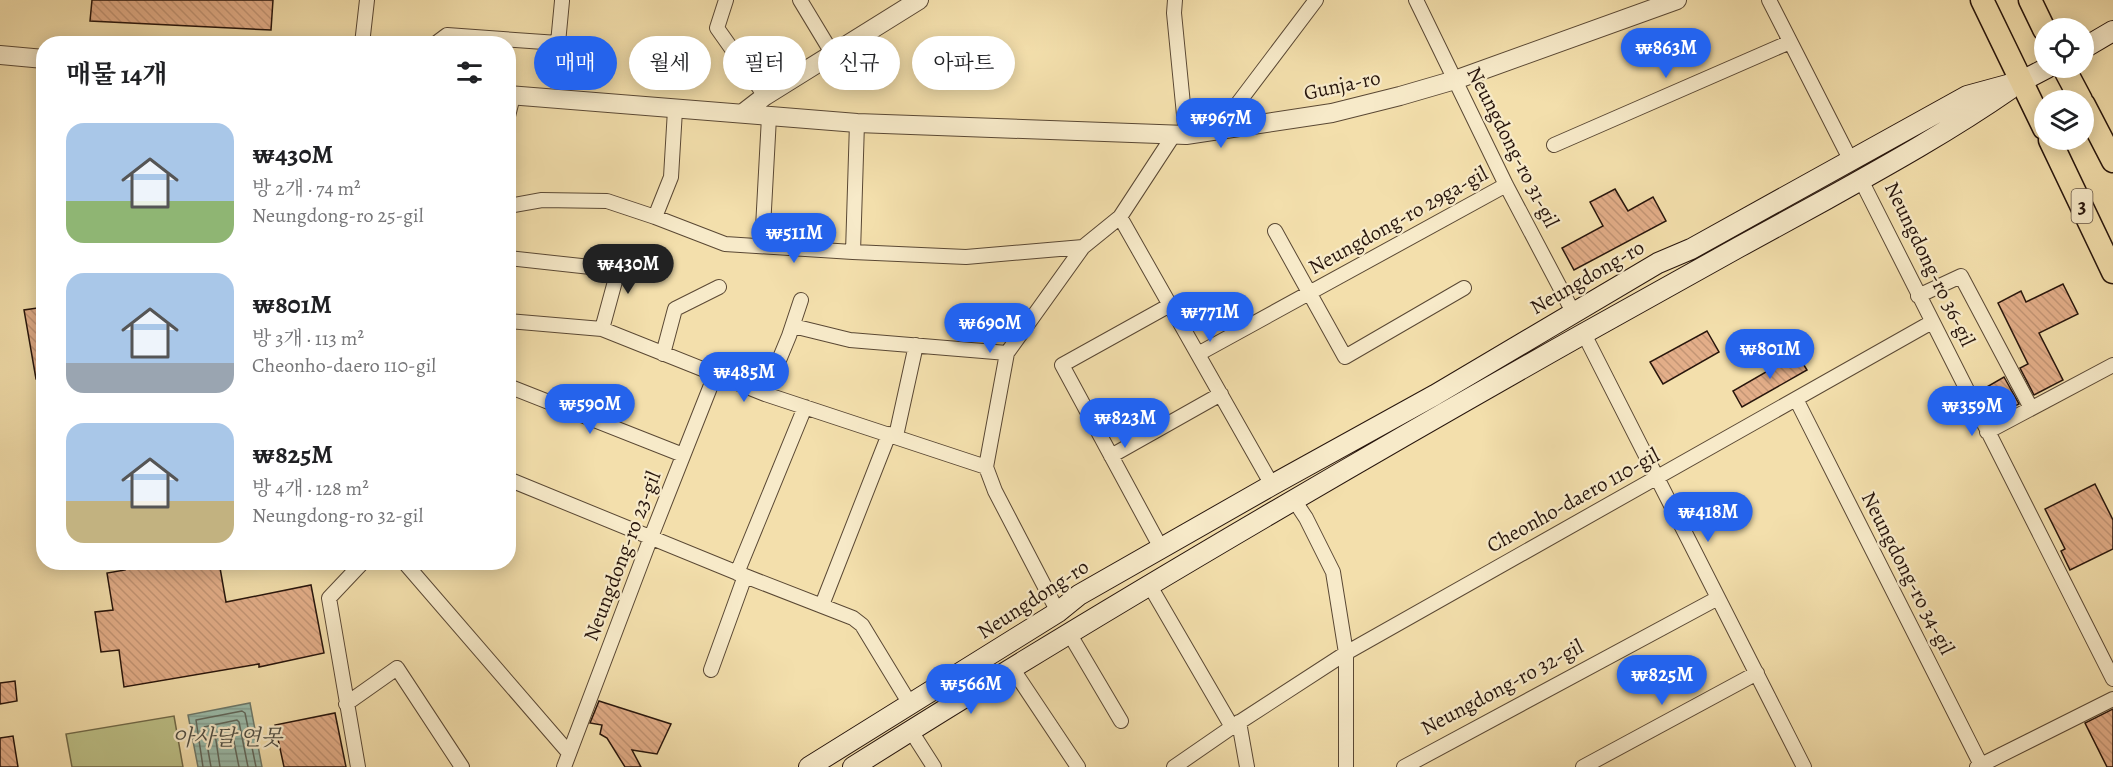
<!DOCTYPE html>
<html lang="ko">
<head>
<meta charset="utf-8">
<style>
  body { margin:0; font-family:Alegreya,"Noto Serif KR",serif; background:#f6f6f6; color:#202124; height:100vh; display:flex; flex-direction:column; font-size:22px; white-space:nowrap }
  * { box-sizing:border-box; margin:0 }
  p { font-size:20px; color:#757577 }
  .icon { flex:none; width:33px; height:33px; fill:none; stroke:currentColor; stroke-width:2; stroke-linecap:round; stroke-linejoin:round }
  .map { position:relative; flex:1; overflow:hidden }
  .details { position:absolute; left:36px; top:36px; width:480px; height:534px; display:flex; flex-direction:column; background:#fff; border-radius:24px; box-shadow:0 3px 15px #0003 }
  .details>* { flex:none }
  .hud { position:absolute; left:534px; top:36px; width:570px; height:54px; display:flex; gap:12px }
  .controls { position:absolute; left:2034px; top:18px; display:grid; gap:12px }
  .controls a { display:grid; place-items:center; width:60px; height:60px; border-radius:50%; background:#fff; box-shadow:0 3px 15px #0003; font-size:30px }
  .price { position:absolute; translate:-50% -51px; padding:0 14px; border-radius:21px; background:#2563eb; color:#fff; font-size:20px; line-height:39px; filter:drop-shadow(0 2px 3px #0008) }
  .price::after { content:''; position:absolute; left:50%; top:36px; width:18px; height:14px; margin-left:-9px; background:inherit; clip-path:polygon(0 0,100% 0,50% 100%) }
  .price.on { background:#222; color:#fff }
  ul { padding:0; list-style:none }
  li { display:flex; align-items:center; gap:18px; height:150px; padding:0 30px }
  li span { display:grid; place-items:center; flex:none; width:168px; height:120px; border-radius:18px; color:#555 }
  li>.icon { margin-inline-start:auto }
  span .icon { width:72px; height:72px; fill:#fffc; stroke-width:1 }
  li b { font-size:26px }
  h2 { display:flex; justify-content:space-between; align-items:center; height:72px; padding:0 30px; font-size:26px }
  .pill { padding:0 21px; border-radius:27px; background:#fff; box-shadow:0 3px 15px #0003; font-size:21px; line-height:54px }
  .pill.on { background:#2563eb; color:#fff }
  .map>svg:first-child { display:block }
</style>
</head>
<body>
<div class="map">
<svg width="2113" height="767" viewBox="0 0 2113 767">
  <defs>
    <pattern id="water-rules" width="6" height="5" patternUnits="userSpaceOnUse" patternTransform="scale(1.5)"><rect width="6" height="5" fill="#9bbcab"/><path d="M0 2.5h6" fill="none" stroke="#86a192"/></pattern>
    <pattern id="building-back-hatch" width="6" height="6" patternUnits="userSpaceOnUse" patternTransform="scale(1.5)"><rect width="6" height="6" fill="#e3ae89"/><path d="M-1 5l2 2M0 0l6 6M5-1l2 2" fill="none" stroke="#c39575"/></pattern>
  </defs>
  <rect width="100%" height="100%" fill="#f3dfac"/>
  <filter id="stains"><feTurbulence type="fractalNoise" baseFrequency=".00333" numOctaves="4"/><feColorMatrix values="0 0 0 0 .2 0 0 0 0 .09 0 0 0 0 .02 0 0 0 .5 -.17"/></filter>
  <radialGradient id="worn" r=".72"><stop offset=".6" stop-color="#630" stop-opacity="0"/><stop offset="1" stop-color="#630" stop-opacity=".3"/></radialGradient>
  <path fill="#bdc188" stroke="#726b4a" stroke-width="1.5" d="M 174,716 L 183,767 L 72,767 L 66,734 Z"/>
  <path fill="url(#water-rules)" stroke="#6d796b" stroke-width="1.5" d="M 250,703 L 262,767 L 198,767 L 188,715 Z"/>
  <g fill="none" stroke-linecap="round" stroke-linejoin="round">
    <path stroke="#61685c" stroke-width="1.5" d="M 203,767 L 196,720 L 242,711 L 245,713 L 256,767
      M 211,767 L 204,727 L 237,720 L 239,722 L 248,767
      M 220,767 L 215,734 L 229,730 L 232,732 L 239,767"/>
  </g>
  <path fill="url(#building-back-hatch)" stroke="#27150c" stroke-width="1.5" d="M 92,0 L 273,0 L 271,30 L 90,21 Z
    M 1615,189 L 1628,211 L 1653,197 L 1666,221 L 1574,270 L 1562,248 L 1603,226 L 1590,202 Z
    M 2063,284 L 2078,314 L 2039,333 L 2063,380 L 2034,395 L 2020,368 L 2028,364 L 1998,303 L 2021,291 L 2026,302 Z
    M 44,307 L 44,378 L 36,379 L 24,310 Z
    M 1707,331 L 1719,352 L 1663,384 L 1650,362 Z
    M 1797,354 L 1807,370 L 1742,407 L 1733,391 Z
    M 2004,377 L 2019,404 L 1991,418 L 1978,392 Z
    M 2095,484 L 2113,520 L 2113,549 L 2070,570 L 2061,551 L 2065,549 L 2045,509 Z
    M 123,562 L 219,562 L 226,602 L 311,585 L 324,653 L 259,667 L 259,664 L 124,687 L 119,650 L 101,652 L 95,612 L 113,610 L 107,573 L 125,570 Z
    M 15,681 L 17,701 L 0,704 L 0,683 Z
    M 599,701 L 671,724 L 657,754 L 632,750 L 641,767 L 625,767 L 607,738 L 600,734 L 602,725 L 590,723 Z
    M 2113,709 L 2113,767 L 2107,767 L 2085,723 Z
    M 335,713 L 346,767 L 284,767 L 275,725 Z
    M 13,736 L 18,767 L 0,767 L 0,738 Z"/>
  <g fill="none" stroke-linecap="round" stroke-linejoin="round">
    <defs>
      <path id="minor" d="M 726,0 L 717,28 L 765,96
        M 800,0 L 832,53
        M 1175,0 L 1174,13 L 1186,135
        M 1416,0 L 1506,185 L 1573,312
        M 1769,0 L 1850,159
        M 362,44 L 367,0
        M 435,44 L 447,35 L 558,43 L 562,1
        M 508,116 L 513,96
        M 1217,131 L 1316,0
        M 1554,145 L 1790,42
        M 1861,180 L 2113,679
        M 508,206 L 542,200 L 607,201 L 655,217 L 725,244 L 853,252 L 966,257 L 1083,247
        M 655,217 L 671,177 L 675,110
        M 1120,217 L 1272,485
        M 1275,231 L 1345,357 L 1464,288
        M 762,246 L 769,117
        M 853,252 L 857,123
        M 508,258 L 618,270
        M 1918,296 L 1961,276 L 2031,408
        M 508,321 L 602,329 L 765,394 L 986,467
        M 793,326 L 850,340 L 1007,353
        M 602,329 L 623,252
        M 1584,334 L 1804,767
        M 663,354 L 675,309 L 719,287
        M 1198,354 L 1506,185
        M 508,386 L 683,455
        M 765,394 L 789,336 L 801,300
        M 1796,399 L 1982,767
        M 1987,432 L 2113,365
        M 896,436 L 916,345
        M 1111,456 L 1221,394
        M 508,479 L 745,576 L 853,618 L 862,625 L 910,704
        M 1294,500 L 1306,518 L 1333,572 L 1346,653 L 1346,767
        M 1161,548 L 1062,365 L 1170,305
        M 404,562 L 569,753
        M 737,573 L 805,407
        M 1150,586 L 1232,727
        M 822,605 L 889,434
        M 1058,612 L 995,491 L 986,467 L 1007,353 L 1083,247 L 1120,217 L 1173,136
        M 1069,633 L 1121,721
        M 1012,668 L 1078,767
        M 711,670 L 745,576
        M 346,704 L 397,668 L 462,767
        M 1239,722 L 1247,767
        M 911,731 L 934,767
        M 358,767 L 329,598 L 363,562
        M 564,767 L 651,537 L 715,375
        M 1174,767 L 1232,727 L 1346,653 L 1932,322
        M 1404,767 L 1718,598
        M 1583,767 L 1757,673
        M 1977,767 L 2113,699"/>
      <path id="tertiary" d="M 0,55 L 44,59
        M 508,95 L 857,123 L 1186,135 L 1332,113 L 1400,96 L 1455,80 L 1677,0
        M 743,113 L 765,96 L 919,0"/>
      <path id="secondary" d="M 2084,48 L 2113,31
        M 809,767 L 1058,612 L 1079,595 L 1272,485 L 1435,395 L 1658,263 L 1691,249 L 1967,96 L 2022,81 L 2047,68
        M 853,767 C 1092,616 1337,473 1583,334 C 1663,289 1744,244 1825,200 C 1888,165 1951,130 2010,89"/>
      <path id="primary" d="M 1982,0 L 2044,128
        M 2030,0 L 2044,29
        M 2064,68 L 2081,100
        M 2084,105 L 2113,161
        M 2050,140 L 2113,272"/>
    </defs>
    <use href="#minor" stroke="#5a4834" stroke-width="16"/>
    <use href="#tertiary" stroke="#5a4834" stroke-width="20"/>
    <use href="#secondary" stroke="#27150c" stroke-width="22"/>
    <use href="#primary" stroke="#27150c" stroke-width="25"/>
    <use href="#minor" stroke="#f7eac9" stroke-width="14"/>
    <use href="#tertiary" stroke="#f7eac9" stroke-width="18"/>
    <use href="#secondary" stroke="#f7eac9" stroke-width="20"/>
    <use href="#primary" stroke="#f3dfac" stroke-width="22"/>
  </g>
  <g text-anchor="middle" stroke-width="4.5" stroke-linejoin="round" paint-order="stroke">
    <rect fill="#f7eac9" stroke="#655545" stroke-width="1.5" x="2071.5" y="189" width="21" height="34" rx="4.5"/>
    <g font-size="20" font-weight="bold" fill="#27150c">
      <text x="2082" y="213">3</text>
    </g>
    <g font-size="21" fill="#27150c" stroke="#f7eac9">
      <text transform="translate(1342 85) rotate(-12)" y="7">Gunja-ro</text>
      <text transform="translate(1513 147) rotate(63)" y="7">Neungdong-ro 31-gil</text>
      <text transform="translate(1398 220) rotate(-29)" y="7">Neungdong-ro 29ga-gil</text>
      <text transform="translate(1930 264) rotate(64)" y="7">Neungdong-ro 36-gil</text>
      <text transform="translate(1587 277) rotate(-30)" y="7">Neungdong-ro</text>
      <text transform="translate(1573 500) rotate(-29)" y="7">Cheonho-daero 110-gil</text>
      <text transform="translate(622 556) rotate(-69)" y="7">Neungdong-ro 23-gil</text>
      <text transform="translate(1908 573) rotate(63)" y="7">Neungdong-ro 34-gil</text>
      <text transform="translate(1033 599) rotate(-33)" y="7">Neungdong-ro</text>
      <text transform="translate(1502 687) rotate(-28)" y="7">Neungdong-ro 32-gil</text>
    </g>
    <g font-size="22" font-style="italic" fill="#504f44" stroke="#f7eac9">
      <text x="227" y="745">아사달 연못</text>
    </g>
  </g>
  <rect width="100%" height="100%" filter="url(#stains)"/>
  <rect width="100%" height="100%" fill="url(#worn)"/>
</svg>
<div class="controls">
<a><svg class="icon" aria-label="locate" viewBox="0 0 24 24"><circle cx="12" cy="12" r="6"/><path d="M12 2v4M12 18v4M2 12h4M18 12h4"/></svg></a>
<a><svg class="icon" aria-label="layers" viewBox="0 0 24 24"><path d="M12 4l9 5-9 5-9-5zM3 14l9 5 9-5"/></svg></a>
</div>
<b class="price" style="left:1666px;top:79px">₩863M</b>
<b class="price" style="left:1221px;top:149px">₩967M</b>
<b class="price" style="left:794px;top:264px">₩511M</b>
<b class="price on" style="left:628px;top:295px">₩430M</b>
<b class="price" style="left:1210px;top:343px">₩771M</b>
<b class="price" style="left:990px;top:354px">₩690M</b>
<b class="price" style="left:1770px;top:380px">₩801M</b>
<b class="price" style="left:744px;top:403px">₩485M</b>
<b class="price" style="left:590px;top:435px">₩590M</b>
<b class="price" style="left:1972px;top:437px">₩359M</b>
<b class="price" style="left:1125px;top:449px">₩823M</b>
<b class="price" style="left:1708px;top:543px">₩418M</b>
<b class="price" style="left:1662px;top:706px">₩825M</b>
<b class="price" style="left:971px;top:715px">₩566M</b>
<div class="hud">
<a class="pill on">매매</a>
<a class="pill">월세</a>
<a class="pill">필터</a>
<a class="pill">신규</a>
<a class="pill">아파트</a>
</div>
<section class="details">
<h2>매물 14개<svg class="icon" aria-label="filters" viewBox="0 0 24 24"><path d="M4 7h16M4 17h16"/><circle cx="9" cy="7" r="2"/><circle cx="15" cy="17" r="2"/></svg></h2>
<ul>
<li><span style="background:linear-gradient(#a9c7e8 65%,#8fb573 0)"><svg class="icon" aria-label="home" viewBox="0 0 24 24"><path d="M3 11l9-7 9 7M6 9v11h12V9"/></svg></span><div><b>₩430M</b><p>방 2개 · 74 m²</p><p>Neungdong-ro 25-gil</p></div></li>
<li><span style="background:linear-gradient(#a9c7e8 75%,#9aa5b1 0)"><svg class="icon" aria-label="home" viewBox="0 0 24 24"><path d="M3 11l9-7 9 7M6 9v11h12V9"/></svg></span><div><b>₩801M</b><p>방 3개 · 113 m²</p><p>Cheonho-daero 110-gil</p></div></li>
<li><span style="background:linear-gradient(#a9c7e8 65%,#c2b280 0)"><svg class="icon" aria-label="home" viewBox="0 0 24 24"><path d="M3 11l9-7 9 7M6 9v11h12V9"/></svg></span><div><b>₩825M</b><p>방 4개 · 128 m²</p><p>Neungdong-ro 32-gil</p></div></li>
</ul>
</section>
</div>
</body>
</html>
